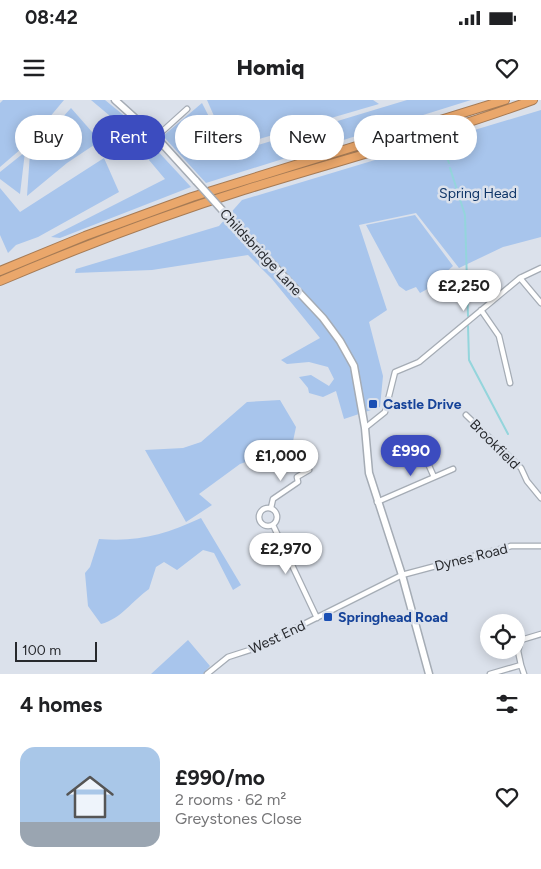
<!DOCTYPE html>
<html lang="en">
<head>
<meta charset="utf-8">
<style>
  body { margin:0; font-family:Figtree,sans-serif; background:#f2f2f2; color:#202124; height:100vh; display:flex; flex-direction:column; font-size:19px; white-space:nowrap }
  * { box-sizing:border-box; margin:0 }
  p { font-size:16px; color:#757577 }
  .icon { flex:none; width:28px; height:28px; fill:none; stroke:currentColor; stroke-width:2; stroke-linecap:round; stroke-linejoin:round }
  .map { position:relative; height:574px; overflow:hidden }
  .drawer { display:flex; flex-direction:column; background:#fff; flex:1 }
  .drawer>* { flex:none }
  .hud { position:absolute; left:15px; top:15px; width:511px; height:45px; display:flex; gap:10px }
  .controls { position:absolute; left:480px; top:514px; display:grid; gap:10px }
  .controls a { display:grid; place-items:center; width:45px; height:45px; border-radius:50%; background:#fff; box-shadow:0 2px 12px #0003; font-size:25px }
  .scale { position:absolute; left:15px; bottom:12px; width:82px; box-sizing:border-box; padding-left:5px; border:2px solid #27292d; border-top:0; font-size:14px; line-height:18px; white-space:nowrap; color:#27292d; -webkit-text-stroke:4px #dbe1eb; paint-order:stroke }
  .price { position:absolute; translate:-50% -42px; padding:0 11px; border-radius:18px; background:#fff; color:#222; font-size:16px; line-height:32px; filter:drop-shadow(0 1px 2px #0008) }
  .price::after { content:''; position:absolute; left:50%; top:30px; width:15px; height:11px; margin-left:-8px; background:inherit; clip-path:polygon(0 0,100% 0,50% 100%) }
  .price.selected { background:#3c4cbf; color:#fff }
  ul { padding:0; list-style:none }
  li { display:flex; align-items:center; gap:15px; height:125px; padding:0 20px }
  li+li { border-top:1px solid #e0e0e0 }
  li span { display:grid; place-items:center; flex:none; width:140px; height:100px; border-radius:15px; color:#555 }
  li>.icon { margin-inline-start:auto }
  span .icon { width:60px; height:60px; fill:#fffc; stroke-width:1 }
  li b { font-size:21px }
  h2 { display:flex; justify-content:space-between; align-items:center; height:60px; padding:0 20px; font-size:21px }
  .pill { padding:0 18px; border-radius:22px; background:#fff; box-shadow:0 2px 12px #0003; font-size:18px; line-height:45px }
  .pill.selected { background:#3c4cbf; color:#fff }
  .status { display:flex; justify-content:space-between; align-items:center; height:35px; padding:0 25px; background:#fff; direction:ltr }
  .status svg { height:14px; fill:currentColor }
  header { display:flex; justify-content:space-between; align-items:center; height:65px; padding:0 20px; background:#fff; font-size:22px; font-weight:800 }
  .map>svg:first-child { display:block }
</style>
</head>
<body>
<div class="status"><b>08:42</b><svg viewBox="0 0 49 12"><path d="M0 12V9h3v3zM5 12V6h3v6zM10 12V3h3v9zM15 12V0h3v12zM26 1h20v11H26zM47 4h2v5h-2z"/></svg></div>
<header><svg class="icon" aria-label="menu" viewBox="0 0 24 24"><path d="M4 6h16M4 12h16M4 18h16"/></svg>Homiq<svg class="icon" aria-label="heart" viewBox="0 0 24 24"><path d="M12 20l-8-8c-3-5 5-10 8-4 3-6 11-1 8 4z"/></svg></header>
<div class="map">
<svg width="541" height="574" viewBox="0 0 541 574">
  <rect width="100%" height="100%" fill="#dbe1eb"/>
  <path fill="#a8c5ec" d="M 3,0 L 64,0 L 28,43 L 0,67 L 0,3 Z
    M 91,0 L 105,0 L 127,18 L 191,87 L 60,138 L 51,137 L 165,79 L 116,21 Z
    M 207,0 L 373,0 L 379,4 L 228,48 Z
    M 407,0 L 471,0 L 206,83 L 163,36 L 202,3 L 228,54 Z
    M 71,8 L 100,41 L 67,63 L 27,96 L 30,53 Z
    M 541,10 L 541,137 L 503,147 L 459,168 L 416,113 L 359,125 L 387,210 L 369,222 L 383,276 L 380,307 L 344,319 L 336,291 L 323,297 L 309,293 L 308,288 L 299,277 L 311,275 L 329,286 L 334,279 L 328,267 L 309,262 L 287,264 L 281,260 L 320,238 L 272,179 L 248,155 L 152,170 L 75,173 L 76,169 L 219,126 L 242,100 Z
    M 25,52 L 20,94 L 0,79 L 0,72 Z
    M 104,58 L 119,92 L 38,137 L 16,145 L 8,153 L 0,135 L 0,88 L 20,112 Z
    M 415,115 L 453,166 L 443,175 L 444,180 L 420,193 L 416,187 L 406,191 L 399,186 L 366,125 Z
    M 280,300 L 296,327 L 292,346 L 240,364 L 199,394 L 212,405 L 186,422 L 145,350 L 183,348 L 201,342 L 247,302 Z
    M 201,418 L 241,485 L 233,490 L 214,453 L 203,450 L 177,470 L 164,462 L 156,467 L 149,489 C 133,500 121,519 101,524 L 88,506 L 85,473 L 90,467 L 99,439 C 139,442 164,435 201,418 Z
    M 188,540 L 210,566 L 203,574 L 151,574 Z"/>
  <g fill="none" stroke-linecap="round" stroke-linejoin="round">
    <path stroke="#94d5dc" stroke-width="2" d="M 446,55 L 449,63
      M 450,68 L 465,115 L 468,216
      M 468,226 L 469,260 L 508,334"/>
    <defs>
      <path id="street" d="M 156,37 L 187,9
        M 520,178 L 541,203
        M 481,210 L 499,236 L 510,283
        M 466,315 L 521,368 L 527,381 L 541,398
        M 365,328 L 385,312 L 395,272 L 419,262 L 520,178 L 541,168
        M 426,359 L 434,377
        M 377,402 L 453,369
        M 271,408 L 273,399 L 298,382 L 297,377 L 309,370
        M259 417a9 9 0 1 1 18 0a9 9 0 1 1-18 0Z
        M 273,425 L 317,518
        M 521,565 L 524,574
        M 207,574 L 228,557 L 256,548 L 402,475 L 511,446 L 541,446
        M 490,574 L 521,565 L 518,551 L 521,540 L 541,534"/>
      <path id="secondary" d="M 115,0 L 156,37 L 196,81
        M 232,121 L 323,218 L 340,241 L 354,266 L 365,328 L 369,373 L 402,475 L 429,574"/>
      <path id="highway" d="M 0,171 L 85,136 L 192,97 L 505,0
        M 0,181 C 80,147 161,116 244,90 C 340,60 438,35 533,0"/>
    </defs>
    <use href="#street" stroke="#a5acb5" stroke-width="7"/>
    <use href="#secondary" stroke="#a5acb5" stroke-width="9"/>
    <use href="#highway" stroke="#a67b55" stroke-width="10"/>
    <use href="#street" stroke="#fff" stroke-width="4.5"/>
    <use href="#secondary" stroke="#fff" stroke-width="6"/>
    <use href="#highway" stroke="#eaa76b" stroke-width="8"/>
    <defs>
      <path id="secondary-bridge" d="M 196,81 L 232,121"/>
    </defs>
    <use href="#secondary-bridge" stroke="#a5acb5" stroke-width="9" stroke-linecap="butt"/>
    <use href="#secondary-bridge" stroke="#fff" stroke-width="6"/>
  </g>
  <g fill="#1a4fb4" stroke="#dbe1eb" stroke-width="2">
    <rect x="368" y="299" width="10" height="10" rx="2.5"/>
    <rect x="323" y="512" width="10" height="10" rx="2.5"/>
  </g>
  <g text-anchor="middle" stroke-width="5" stroke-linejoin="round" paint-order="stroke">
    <g font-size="14" fill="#0f3567" stroke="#dbe1eb">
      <text x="478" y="98">Spring Head</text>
    </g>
    <g font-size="14" fill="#27292d" stroke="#dbe1eb">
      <text transform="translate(261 152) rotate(47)" y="5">Childsbridge Lane</text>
      <text transform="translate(495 344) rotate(45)" y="5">Brookfield</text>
      <text transform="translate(471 457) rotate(-14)" y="5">Dynes Road</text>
      <text transform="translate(277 537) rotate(-25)" y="5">West End</text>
    </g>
    <g font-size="14" font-weight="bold" fill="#164399" stroke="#dbe1eb" text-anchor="start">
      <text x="383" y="309">Castle Drive</text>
      <text x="338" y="522">Springhead Road</text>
    </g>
  </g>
</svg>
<div class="controls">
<a><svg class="icon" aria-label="locate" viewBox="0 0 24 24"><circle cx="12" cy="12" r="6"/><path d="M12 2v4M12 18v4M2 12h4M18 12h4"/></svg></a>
</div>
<div class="scale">100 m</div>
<b class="price" style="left:464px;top:212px">£2,250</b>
<b class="price selected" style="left:411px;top:377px">£990</b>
<b class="price" style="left:281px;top:382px">£1,000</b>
<b class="price" style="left:286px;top:475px">£2,970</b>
<div class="hud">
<a class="pill">Buy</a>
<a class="pill selected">Rent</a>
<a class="pill">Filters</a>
<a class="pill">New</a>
<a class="pill">Apartment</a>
</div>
</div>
<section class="drawer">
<h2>4 homes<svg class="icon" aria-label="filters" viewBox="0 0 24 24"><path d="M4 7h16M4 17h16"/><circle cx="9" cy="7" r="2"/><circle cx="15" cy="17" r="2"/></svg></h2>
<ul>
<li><span style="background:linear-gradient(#a9c7e8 75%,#9aa5b1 0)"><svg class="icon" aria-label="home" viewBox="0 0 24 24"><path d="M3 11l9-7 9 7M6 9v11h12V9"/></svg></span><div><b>£990/mo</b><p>2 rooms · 62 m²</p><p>Greystones Close</p></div><svg class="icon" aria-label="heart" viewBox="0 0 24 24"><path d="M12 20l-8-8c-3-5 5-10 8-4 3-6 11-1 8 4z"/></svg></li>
</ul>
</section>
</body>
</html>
